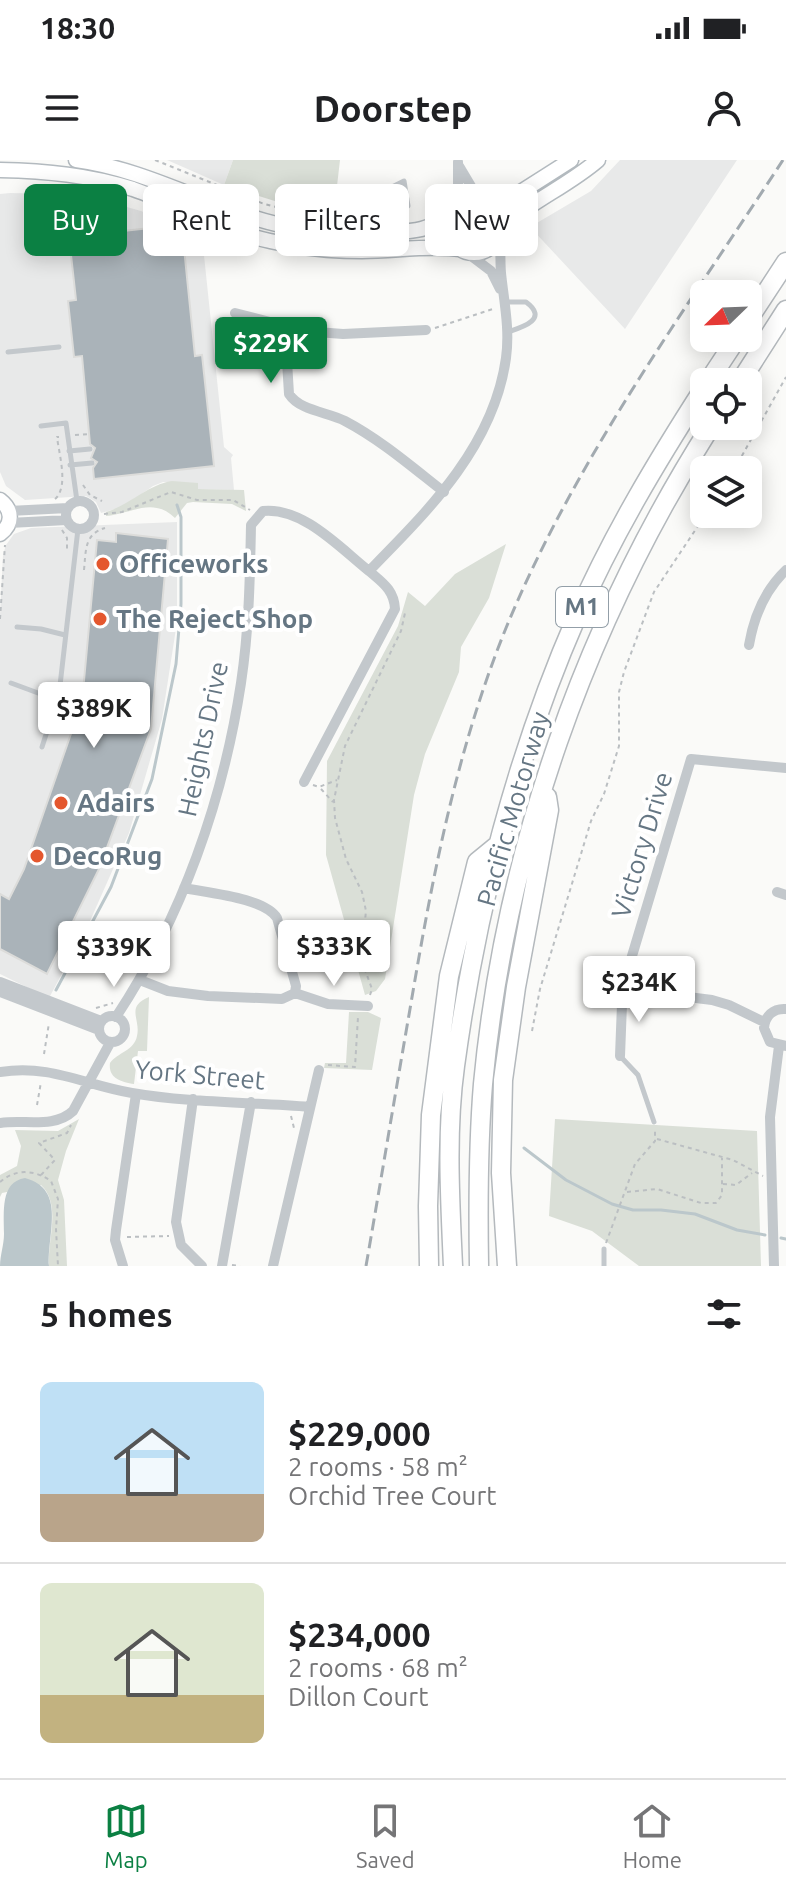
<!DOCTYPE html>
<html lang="en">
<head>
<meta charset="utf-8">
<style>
  body { margin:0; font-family:Ubuntu,sans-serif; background:#f6f6f6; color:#202124; height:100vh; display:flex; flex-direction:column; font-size:30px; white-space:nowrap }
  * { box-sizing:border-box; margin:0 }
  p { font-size:26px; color:#757577 }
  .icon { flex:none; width:44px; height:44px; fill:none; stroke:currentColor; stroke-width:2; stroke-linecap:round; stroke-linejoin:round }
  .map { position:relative; height:1106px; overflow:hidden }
  .side { display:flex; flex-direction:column; background:#fff; flex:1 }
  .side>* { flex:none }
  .top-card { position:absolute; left:24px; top:24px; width:738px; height:72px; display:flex; gap:16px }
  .needle { width:52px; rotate:247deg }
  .tools { position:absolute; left:690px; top:120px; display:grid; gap:16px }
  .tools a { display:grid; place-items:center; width:72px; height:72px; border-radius:12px; background:#fff; box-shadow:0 4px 20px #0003; font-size:40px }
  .price { position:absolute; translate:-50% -68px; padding:0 18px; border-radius:8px; background:#fff; color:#222; font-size:26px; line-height:52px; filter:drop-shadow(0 2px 4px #0008) }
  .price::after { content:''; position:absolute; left:50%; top:48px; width:24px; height:18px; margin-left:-12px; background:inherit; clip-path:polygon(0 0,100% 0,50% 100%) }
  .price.selected { background:#0b8043; color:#fff }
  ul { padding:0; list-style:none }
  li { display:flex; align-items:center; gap:24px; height:200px; padding:0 40px }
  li+li { border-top:2px solid #e0e0e0 }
  li span { display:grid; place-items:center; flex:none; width:224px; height:160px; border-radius:12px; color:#555 }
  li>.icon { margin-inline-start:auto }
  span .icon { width:96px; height:96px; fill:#fffc; stroke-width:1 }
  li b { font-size:34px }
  h2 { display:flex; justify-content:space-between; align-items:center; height:96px; padding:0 40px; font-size:34px }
  .pill { padding:0 28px; border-radius:12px; background:#fff; box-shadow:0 4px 20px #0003; font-size:28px; line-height:72px }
  .pill.selected { background:#0b8043; color:#fff }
  .status { display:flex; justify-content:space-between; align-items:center; height:56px; padding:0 40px; background:#fff; direction:ltr }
  .status svg { height:22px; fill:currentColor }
  header { display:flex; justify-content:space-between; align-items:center; height:104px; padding:0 40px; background:#fff; font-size:36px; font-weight:700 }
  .tabs { display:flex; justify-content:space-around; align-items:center; height:112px; border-top:2px solid #e0e0e0; background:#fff; font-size:22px; color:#757577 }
  .tabs a { display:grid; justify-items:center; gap:4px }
  .tabs .selected { color:#0b8043 }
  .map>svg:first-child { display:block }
</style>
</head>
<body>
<div class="status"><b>18:30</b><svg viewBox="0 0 49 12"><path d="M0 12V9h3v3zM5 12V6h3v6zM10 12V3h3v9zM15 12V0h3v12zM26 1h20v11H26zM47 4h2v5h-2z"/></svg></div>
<header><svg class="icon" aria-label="menu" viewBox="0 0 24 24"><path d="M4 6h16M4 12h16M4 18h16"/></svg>Doorstep<svg class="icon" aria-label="person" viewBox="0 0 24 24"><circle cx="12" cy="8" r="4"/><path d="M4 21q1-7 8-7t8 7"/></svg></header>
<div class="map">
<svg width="786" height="1106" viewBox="0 0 786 1106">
  <rect width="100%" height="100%" fill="#fafaf8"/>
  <path fill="#e8e9e9" d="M 167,0 L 233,0 L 224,25 Z
    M 620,0 L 737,0 L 625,169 L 530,67 L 591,31 Z
    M 10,33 L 54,34 L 102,40 L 141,51 L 202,76 L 224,287 L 233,295 L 231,298 L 234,330 L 198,329 L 198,324 L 163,322 L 153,326 L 123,347 L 101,353 L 96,342 L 86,336 L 25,340 L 6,326 L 0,312 L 0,34 Z
    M 177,362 L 177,462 L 162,559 L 129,673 L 90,761 L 49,838 L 0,814 L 0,455 L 3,395 L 6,385 L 14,374 L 31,368 Z"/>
  <path fill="#dadfd7" d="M 233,0 L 340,0 L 334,52 L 300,49 L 224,25 Z
    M 172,321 L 198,323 L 198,329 L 244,330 L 246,351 L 232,344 L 193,342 L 187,343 L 175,358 C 152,336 132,354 106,356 L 106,352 C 130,345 147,325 172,321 Z
    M 506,384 L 489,438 L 461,487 L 459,512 L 425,594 L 414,635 L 385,819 L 376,831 L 365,835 L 326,695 L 327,601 L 398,466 L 408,432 L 425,446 L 455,414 Z
    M 149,837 L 147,891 L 138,891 L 134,924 C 121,922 108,918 110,903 C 118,892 134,891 137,876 C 141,859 125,847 149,837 Z
    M 349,852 L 368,852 L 381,858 L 372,910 L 324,908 L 325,903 L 346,903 Z
    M 79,959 L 66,991 L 58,1020 L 64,1040 L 67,1106 L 49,1106 C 47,1080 62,1045 41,1025 L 2,1033 L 0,1037 L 0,1015 L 17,1006 L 21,986 L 15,970 L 58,971 Z
    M 555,959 L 757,971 L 761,1106 L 639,1106 L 592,1071 L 549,1056 Z"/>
  <path fill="#bbc7cb" d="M 25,1018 C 67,1029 47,1074 49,1106 L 0,1106 C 0,1095 4,1085 4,1074 C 4,1052 0,1022 25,1018 Z"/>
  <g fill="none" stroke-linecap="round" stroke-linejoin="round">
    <path stroke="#bbc7cb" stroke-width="3" d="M 56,830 L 111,727 L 152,619 L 176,504 L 181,444 L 181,357 L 177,345
      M 524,988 L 566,1020 L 612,1044 L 633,1050 L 661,1050 L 695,1054 L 737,1070 L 765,1075
      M 781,1078 L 786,1079"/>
  </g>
  <path fill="#aab3b9" stroke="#dcdcda" stroke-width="2" d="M 159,67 L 183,78 L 195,196 L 202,195 L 214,306 L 94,319 L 93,308 L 97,302 L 91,298 L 95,288 L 90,284 L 82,196 L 74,197 L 68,141 L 76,140 L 69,77 Z
    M 116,373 L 168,379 L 151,569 L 99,709 L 47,814 L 0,789 L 0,734 L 9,739 L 24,709 L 82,542 L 97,380 L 116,382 Z"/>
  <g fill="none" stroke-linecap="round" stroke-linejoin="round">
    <defs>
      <path id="secondary" d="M 76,0 C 136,8 189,36 245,55 C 290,70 338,77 385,73 C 411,71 426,72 448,56
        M 0,10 C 46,11 89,15 133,29 C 179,45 222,71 270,81 C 300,88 331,91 362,91 C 395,91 427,85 460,89
        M447 66a27 27 0 1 1 54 0a27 27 0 1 1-54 0Z
        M 484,40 L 513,37 L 571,0
        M 501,68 C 531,41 568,26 598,0
        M 0,340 C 13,350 13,364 0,374"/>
      <path id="highway" d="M 748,160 L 786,102
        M 708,222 L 737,178
        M 740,222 L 786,150
        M 429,1106 L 428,1046 L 431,955 L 449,816 L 477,702 L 499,684
        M 453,1106 C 450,1040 446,971 455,906 C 476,752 515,598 577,456 C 612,376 657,301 704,228
        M 479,1106 C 478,1046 478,985 483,924 C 505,691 585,464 711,266
        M 507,1106 L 501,1013 L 503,920 L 516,827 L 549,650 L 547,637"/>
    </defs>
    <use href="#secondary" stroke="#b3babf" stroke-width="17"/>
    <use href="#highway" stroke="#b4b9bd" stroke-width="21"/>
    <path stroke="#bbbfc2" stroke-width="2" stroke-dasharray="4 4" stroke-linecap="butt" d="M 155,0 L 264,44 L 301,53 L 335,56
      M 51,30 L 53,49
      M 354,57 L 383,58
      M 54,60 L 55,63 L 62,62 L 65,89 L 70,89
      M 435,168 L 493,149
      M 75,275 L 89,274
      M 734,310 L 786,217
      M 83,325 L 90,335 L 102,341
      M 55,339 C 69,327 59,294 57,277 L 59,277
      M 104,354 L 122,352 L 171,332 L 197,340 L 233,340 L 250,350
      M 62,370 L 67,378 L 67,389
      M 84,410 C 86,391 84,374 105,368
      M 0,459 L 5,385
      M 313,625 L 319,627 L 337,620
      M 321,629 L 333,642
      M 370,835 L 372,829 L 361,799 L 366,751 L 362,732 L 346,699 L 335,658 L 334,640 L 345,586 L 401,471 L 405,453
      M 96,848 L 113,843
      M 532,871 L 540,829 L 591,661 L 604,634 L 619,586 L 619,532 L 624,512 L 654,432 L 706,354
      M 44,894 L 49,863
      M 328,905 L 355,907 L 358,857
      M 37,945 L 41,922
      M 291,956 L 294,968
      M 657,979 L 733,1000 L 763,1016
      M 41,1015 L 55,1000 L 39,983 L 67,973 L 71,965
      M 0,1022 C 16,1008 35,1010 51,1021 L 58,1039 L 56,1069 L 58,1106
      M 723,1024 L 736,1025 L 752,1013
      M 627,1032 L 657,1029 L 701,1043 L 716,1043 L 722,1035 L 722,998
      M 127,1077 L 169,1076
      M 606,1083 L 635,1004 L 655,981 L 655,971
      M 232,1105 L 240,1106"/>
    <path stroke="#c3c8cc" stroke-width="5" d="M 344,73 L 345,33 L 384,31 L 404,21 L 408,46 L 383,70
      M 506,142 L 526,142 C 549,159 523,167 508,172
      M 8,192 L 59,187
      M 41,266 L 66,263 L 77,341
      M 69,291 L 90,289
      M 70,305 L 92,303
      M 17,467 L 41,469 L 65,475
      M 11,523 L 57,540
      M 42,587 L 59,534 L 78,369
      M 621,897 L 638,915 L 654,962
      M 604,1106 L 604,1089"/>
    <path stroke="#c3c8cc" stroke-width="10" d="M 459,6 L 478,38
      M 451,49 L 458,36 L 458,2
      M 466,92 L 491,111 L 500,129
      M 235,153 L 274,163 L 290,177
      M 426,170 L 343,174 L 304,171 L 290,177 L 286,185 L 289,234 C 300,251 328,252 345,261 C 381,280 412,307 444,332
      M66 355a14 14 0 1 1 28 0a14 14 0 1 1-28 0Z
      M 9,351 L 68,348
      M 9,363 L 67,360
      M 749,485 C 754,456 764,431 786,410
      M 304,622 L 395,449 C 394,430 383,423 369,411
      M 777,732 L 786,735
      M 140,820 L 168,831 L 208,836 L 282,839 L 295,833 L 296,826 L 277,758 C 265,738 208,733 184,728
      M 0,822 L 101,861
      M 624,829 L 712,840 L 729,845 L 764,862
      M 0,832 L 99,870
      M 295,833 L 328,844 L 368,846
      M 786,849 C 773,848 765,856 764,868 L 770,882 L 786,886
      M99 869a13 13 0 1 1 26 0a13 13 0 1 1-26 0Z
      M 116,857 C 182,757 223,641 241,523 C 249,470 250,418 251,365 L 263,351 C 303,347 340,388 369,411 C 428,351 494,286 506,198 C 510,169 504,142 501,113 C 500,101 501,89 499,76
      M 620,896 L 622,844 L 629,806 L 691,599 L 786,608
      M 0,912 C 51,904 84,925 132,933 C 190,943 251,942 310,947
      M 193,939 L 176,1062 L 181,1085 L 202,1106
      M 0,963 C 24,959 54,969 73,951 L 110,883
      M 123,1106 L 115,1080 L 116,1070 L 136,934
      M 222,1106 L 251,942
      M 273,1106 L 319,910
      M 774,1106 L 770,957 L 779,886"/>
    <use href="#secondary" stroke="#fff" stroke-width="14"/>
    <use href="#highway" stroke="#fff" stroke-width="18"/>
    <path stroke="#a2aab0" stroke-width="3" stroke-dasharray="12 6" stroke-linecap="butt" d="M 366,1106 C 381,1020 395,935 410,849 C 432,719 456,591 506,468 C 575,300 684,152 783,0"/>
  </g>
  <g fill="#e4572e" stroke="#fff" stroke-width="3">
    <circle cx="103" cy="404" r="8"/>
    <circle cx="100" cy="459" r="8"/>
    <circle cx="61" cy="643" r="8"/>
    <circle cx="37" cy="696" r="8"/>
  </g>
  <g text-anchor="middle" stroke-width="8" stroke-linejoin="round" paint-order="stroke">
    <rect fill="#fff" stroke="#939fa8" stroke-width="2" x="556" y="427" width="52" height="40" rx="6"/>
    <g font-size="24" font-weight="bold" fill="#657683">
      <text x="582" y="455">M1</text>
    </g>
    <g font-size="26" font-weight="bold" fill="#657683" stroke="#fff" text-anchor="start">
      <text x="119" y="413">Officeworks</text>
      <text x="116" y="468">The Reject Shop</text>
      <text x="77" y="652">Adairs</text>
      <text x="53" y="705">DecoRug</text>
    </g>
    <g font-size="26" fill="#657683" stroke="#fff">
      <text transform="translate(203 579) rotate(-78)" y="9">Heights Drive</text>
      <text transform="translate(513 649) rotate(-74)" y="9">Pacific Motorway</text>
      <text transform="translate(642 685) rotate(-73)" y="9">Victory Drive</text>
      <text transform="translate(200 915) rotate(5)" y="9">York Street</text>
    </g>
  </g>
</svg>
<div class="tools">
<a><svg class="needle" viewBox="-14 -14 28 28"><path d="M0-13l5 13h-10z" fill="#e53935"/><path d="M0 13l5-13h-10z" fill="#757577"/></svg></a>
<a><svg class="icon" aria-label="locate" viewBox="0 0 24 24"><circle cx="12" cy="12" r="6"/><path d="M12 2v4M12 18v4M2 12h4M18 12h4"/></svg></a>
<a><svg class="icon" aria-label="layers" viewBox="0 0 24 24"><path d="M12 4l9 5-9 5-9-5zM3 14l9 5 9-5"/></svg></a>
</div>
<b class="price selected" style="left:271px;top:225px">$229K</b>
<b class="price" style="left:94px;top:590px">$389K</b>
<b class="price" style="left:334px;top:828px">$333K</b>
<b class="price" style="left:114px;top:829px">$339K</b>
<b class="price" style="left:639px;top:864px">$234K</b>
<div class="top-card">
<a class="pill selected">Buy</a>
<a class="pill">Rent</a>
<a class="pill">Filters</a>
<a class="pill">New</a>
</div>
</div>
<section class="side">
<h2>5 homes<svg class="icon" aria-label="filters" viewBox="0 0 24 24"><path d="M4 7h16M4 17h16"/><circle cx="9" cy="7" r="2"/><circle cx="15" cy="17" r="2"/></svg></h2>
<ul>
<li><span style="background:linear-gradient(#bfe0f5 70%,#b9a48a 0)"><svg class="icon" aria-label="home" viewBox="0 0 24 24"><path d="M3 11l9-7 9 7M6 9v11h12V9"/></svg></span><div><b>$229,000</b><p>2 rooms · 58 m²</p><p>Orchid Tree Court</p></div></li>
<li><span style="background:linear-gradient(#dfe7d0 70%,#c2b280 0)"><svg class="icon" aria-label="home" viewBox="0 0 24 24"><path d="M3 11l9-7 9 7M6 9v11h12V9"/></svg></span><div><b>$234,000</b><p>2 rooms · 68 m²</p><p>Dillon Court</p></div></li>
</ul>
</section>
<nav class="tabs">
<a class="selected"><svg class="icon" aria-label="map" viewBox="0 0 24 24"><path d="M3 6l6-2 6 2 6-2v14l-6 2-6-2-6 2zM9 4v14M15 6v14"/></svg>Map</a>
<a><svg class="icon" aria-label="saved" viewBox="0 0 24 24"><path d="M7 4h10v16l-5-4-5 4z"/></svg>Saved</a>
<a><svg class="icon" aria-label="home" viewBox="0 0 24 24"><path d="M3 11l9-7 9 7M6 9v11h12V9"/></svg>Home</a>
</nav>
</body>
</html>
